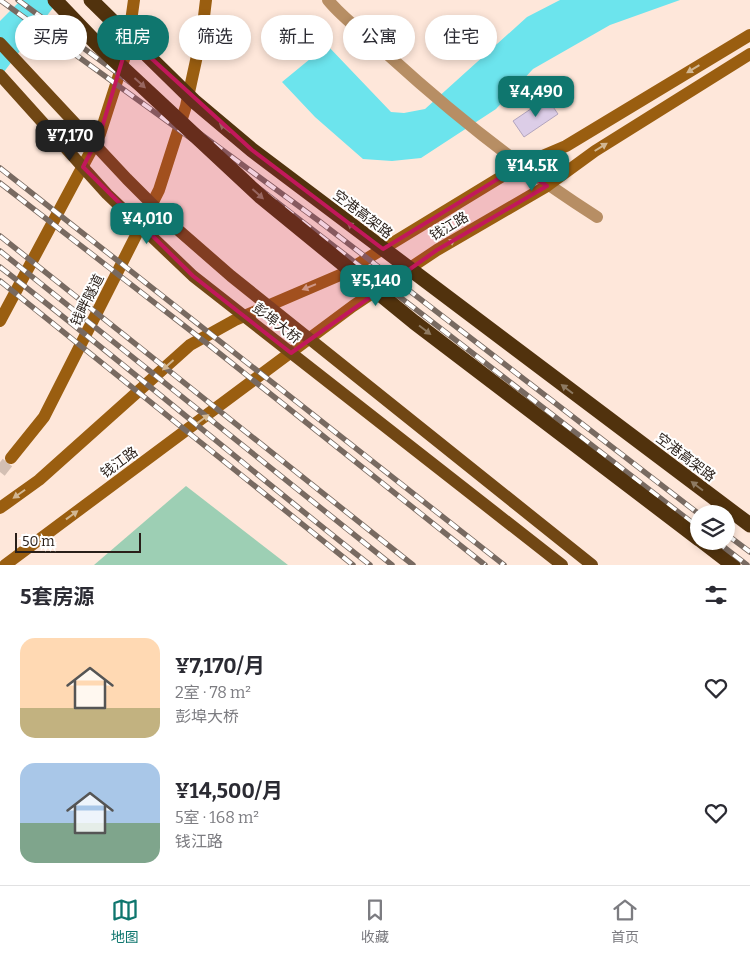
<!DOCTYPE html>
<html lang="zh">
<head>
<meta charset="utf-8">
<style>
  body { margin:0; font-family:Bitter,"Noto Sans SC",serif; background:#f7f7f7; color:#2b2b33; height:100vh; display:flex; flex-direction:column; font-size:19px; white-space:nowrap }
  * { box-sizing:border-box; margin:0 }
  p { font-size:16px; color:#7c7c81 }
  .icon { flex:none; width:28px; height:28px; fill:none; stroke:currentColor; stroke-width:2; stroke-linecap:round; stroke-linejoin:round }
  .map { position:relative; height:565px; overflow:hidden }
  .drawer { display:flex; flex-direction:column; background:#fff; flex:1 }
  .drawer>* { flex:none }
  .top-card { position:absolute; left:15px; top:15px; width:720px; height:45px; display:flex; gap:10px }
  .controls { position:absolute; left:690px; top:505px; display:grid; gap:10px }
  .controls a { display:grid; place-items:center; width:45px; height:45px; border-radius:50%; background:#fff; box-shadow:0 2px 8px #0003; font-size:25px }
  .scale { position:absolute; left:15px; bottom:12px; width:126px; box-sizing:border-box; padding-left:5px; border:2px solid #291f19; border-top:0; font-size:14px; line-height:18px; white-space:nowrap; color:#291f19; -webkit-text-stroke:4px #fff; paint-order:stroke }
  .price { position:absolute; translate:-50% -42px; padding:0 11px; border-radius:10px; background:#0f766e; color:#fff; font-size:16px; line-height:32px; filter:drop-shadow(0 1px 2px #0008) }
  .price::after { content:''; position:absolute; left:50%; top:30px; width:15px; height:11px; margin-left:-8px; background:inherit; clip-path:polygon(0 0,100% 0,50% 100%) }
  .price.selected { background:#222; color:#fff }
  ul { padding:0; list-style:none }
  li { display:flex; align-items:center; gap:15px; height:125px; padding:0 20px }
  li span { display:grid; place-items:center; flex:none; width:140px; height:100px; border-radius:15px; color:#555 }
  li>.icon { margin-inline-start:auto }
  span .icon { width:60px; height:60px; fill:#fffc; stroke-width:1 }
  li b { font-size:21px }
  h2 { display:flex; justify-content:space-between; align-items:center; height:60px; padding:0 20px; font-size:21px }
  .tag { padding:0 18px; border-radius:22px; background:#fff; box-shadow:0 2px 8px #0003; font-size:18px; line-height:45px }
  .tag.selected { background:#0f766e; color:#fff }
  .tab-bar { display:flex; justify-content:space-around; align-items:center; height:70px; border-top:1px solid #e1e1e2; background:#fff; font-size:14px; color:#7c7c81 }
  .tab-bar a { display:grid; justify-items:center; gap:2px }
  .tab-bar .selected { color:#0f766e }
  .map>svg:first-child { display:block }
</style>
</head>
<body>
<div class="map">
<svg width="750" height="565" viewBox="0 0 750 565">
  <rect width="100%" height="100%" fill="#fee7da"/>
  <path fill="#9dcfb4" d="M 186,486 L 288,565 L 94,565 Z"/>
  <path fill="#6ce4ed" d="M 21,0 L 59,0 L 0,77 L 0,21 Z
    M 560,0 L 680,0 L 610,25 L 533,69 L 496,109 L 421,158 L 392,161 L 363,159 L 315,117 L 282,82 L 327,45 L 391,112 L 404,113 L 425,109 L 527,17 Z"/>
  <path fill="#dccde7" stroke="#b3a5be" d="M 547,98 L 558,114 L 524,137 L 513,121 Z"/>
  <g fill="none" stroke-linecap="round" stroke-linejoin="round">
    <path stroke="#d3bfb3" stroke-width="12" stroke-dasharray="12 6" stroke-linecap="butt" d="M 0,472 L 11,458"/>
    <path stroke="#b78e64" stroke-width="12" d="M 328,0 C 344,20 368,36 387,54 C 454,115 521,169 597,217"/>
    <path stroke="#9a5e10" stroke-width="12" d="M 0,321 L 100,134 L 127,50 L 134,0
      M 11,458 L 44,417 L 159,190 L 186,106 L 202,33 L 206,0
      M 0,508 L 39,480 L 190,345 L 235,320 L 340,275 L 519,166 L 566,146 L 750,35
      M 5,565 L 353,306 L 437,250 L 547,186 L 595,151 L 750,54"/>
    <path stroke="#51320d" stroke-width="15" d="M 702,541 L 733,565"/>
    <defs>
      <path id="rail" d="M 0,0 L 247,179 L 699,528
        M 18,0 L 319,221 L 699,514
        M 0,168 L 504,565
        M 0,183 L 209,345 L 485,565
        M 0,236 L 413,565
        M 0,251 L 392,565
        M 0,267 C 125,364 246,467 370,565
        M 0,281 L 353,565
        M 726,534 L 750,552
        M 716,541 L 747,565"/>
    </defs>
    <use href="#rail" stroke="#786a61" stroke-width="5.5"/>
    <use href="#rail" stroke="#fff" stroke-width="4" stroke-dasharray="11" stroke-linecap="butt"/>
    <path stroke="#714714" stroke-width="12" d="M 0,43 L 127,179 L 176,228 L 231,276 L 592,565
      M 0,75 L 107,194 L 193,276 L 562,565"/>
    <path stroke="#51320d" stroke-width="15" d="M 55,0 L 98,45 L 261,197 L 414,322 L 699,539
      M 91,0 L 195,102 L 252,150 L 750,525"/>
  </g>
  <defs><path id="oneway-solid" d="M-6-.8H1V-3.2L6.5 0L1 3.2V.8H-6Z" transform="scale(1.25)"/></defs>
  <g fill="#d2b793">
    <use href="#oneway-solid" transform="translate(693 69) rotate(149)"/>
    <use href="#oneway-solid" transform="translate(601 147) rotate(-32)"/>
    <use href="#oneway-solid" transform="translate(449 243) rotate(-30)"/>
    <use href="#oneway-solid" transform="translate(309 287) rotate(158)"/>
    <use href="#oneway-solid" transform="translate(168 365) rotate(138)"/>
    <use href="#oneway-solid" transform="translate(203 419) rotate(-36)"/>
    <use href="#oneway-solid" transform="translate(19 494) rotate(145)"/>
    <use href="#oneway-solid" transform="translate(72 515) rotate(-36)"/>
  </g>
  <g fill="#8e7a62">
    <use href="#oneway-solid" transform="translate(140 83) rotate(42)"/>
    <use href="#oneway-solid" transform="translate(225 128) rotate(-140)"/>
    <use href="#oneway-solid" transform="translate(258 194) rotate(42)"/>
    <use href="#oneway-solid" transform="translate(353 227) rotate(-143)"/>
    <use href="#oneway-solid" transform="translate(425 330) rotate(37)"/>
    <use href="#oneway-solid" transform="translate(567 389) rotate(-143)"/>
    <use href="#oneway-solid" transform="translate(697 486) rotate(-143)"/>
  </g>
  <path fill="#c2185b" fill-opacity="0.2" stroke="#c2185b" stroke-width="4" stroke-linejoin="round" d="M 129,38 L 252,150 L 383,249 L 519,166 L 547,186 L 437,250 L 291,353 L 193,276 L 83,167 L 100,134 Z"/>
  <g text-anchor="middle" stroke-width="4" stroke-linejoin="round" paint-order="stroke">
    <g font-size="14" fill="#291f19" stroke="#fff">
      <text transform="translate(363 214) rotate(37)" y="5">空港高架路</text>
      <text transform="translate(449 226) rotate(-31)" y="5">钱江路</text>
      <text transform="translate(87 300) rotate(-63)" y="5">钱畔隧道</text>
      <text transform="translate(277 323) rotate(38)" y="5">彭埠大桥</text>
      <text transform="translate(686 457) rotate(37)" y="5">空港高架路</text>
      <text transform="translate(119 462) rotate(-36)" y="5">钱江路</text>
    </g>
  </g>
</svg>
<div class="controls">
<a><svg class="icon" aria-label="layers" viewBox="0 0 24 24"><path d="M12 4l9 5-9 5-9-5zM3 14l9 5 9-5"/></svg></a>
</div>
<div class="scale">50 m</div>
<b class="price" style="left:536px;top:118px">¥4,490</b>
<b class="price selected" style="left:70px;top:162px">¥7,170</b>
<b class="price" style="left:532px;top:192px">¥14.5K</b>
<b class="price" style="left:147px;top:245px">¥4,010</b>
<b class="price" style="left:376px;top:307px">¥5,140</b>
<div class="top-card">
<a class="tag">买房</a>
<a class="tag selected">租房</a>
<a class="tag">筛选</a>
<a class="tag">新上</a>
<a class="tag">公寓</a>
<a class="tag">住宅</a>
</div>
</div>
<section class="drawer">
<h2>5套房源<svg class="icon" aria-label="filters" viewBox="0 0 24 24"><path d="M4 7h16M4 17h16"/><circle cx="9" cy="7" r="2"/><circle cx="15" cy="17" r="2"/></svg></h2>
<ul>
<li><span style="background:linear-gradient(#ffd9b3 70%,#c2b280 0)"><svg class="icon" aria-label="home" viewBox="0 0 24 24"><path d="M3 11l9-7 9 7M6 9v11h12V9"/></svg></span><div><b>¥7,170/月</b><p>2室 · 78 m²</p><p>彭埠大桥</p></div><svg class="icon" aria-label="heart" viewBox="0 0 24 24"><path d="M12 20l-8-8c-3-5 5-10 8-4 3-6 11-1 8 4z"/></svg></li>
<li><span style="background:linear-gradient(#a9c7e8 60%,#7fa58c 0)"><svg class="icon" aria-label="home" viewBox="0 0 24 24"><path d="M3 11l9-7 9 7M6 9v11h12V9"/></svg></span><div><b>¥14,500/月</b><p>5室 · 168 m²</p><p>钱江路</p></div><svg class="icon" aria-label="heart" viewBox="0 0 24 24"><path d="M12 20l-8-8c-3-5 5-10 8-4 3-6 11-1 8 4z"/></svg></li>
</ul>
</section>
<nav class="tab-bar">
<a class="selected"><svg class="icon" aria-label="map" viewBox="0 0 24 24"><path d="M3 6l6-2 6 2 6-2v14l-6 2-6-2-6 2zM9 4v14M15 6v14"/></svg>地图</a>
<a><svg class="icon" aria-label="saved" viewBox="0 0 24 24"><path d="M7 4h10v16l-5-4-5 4z"/></svg>收藏</a>
<a><svg class="icon" aria-label="home" viewBox="0 0 24 24"><path d="M3 11l9-7 9 7M6 9v11h12V9"/></svg>首页</a>
</nav>
</body>
</html>
